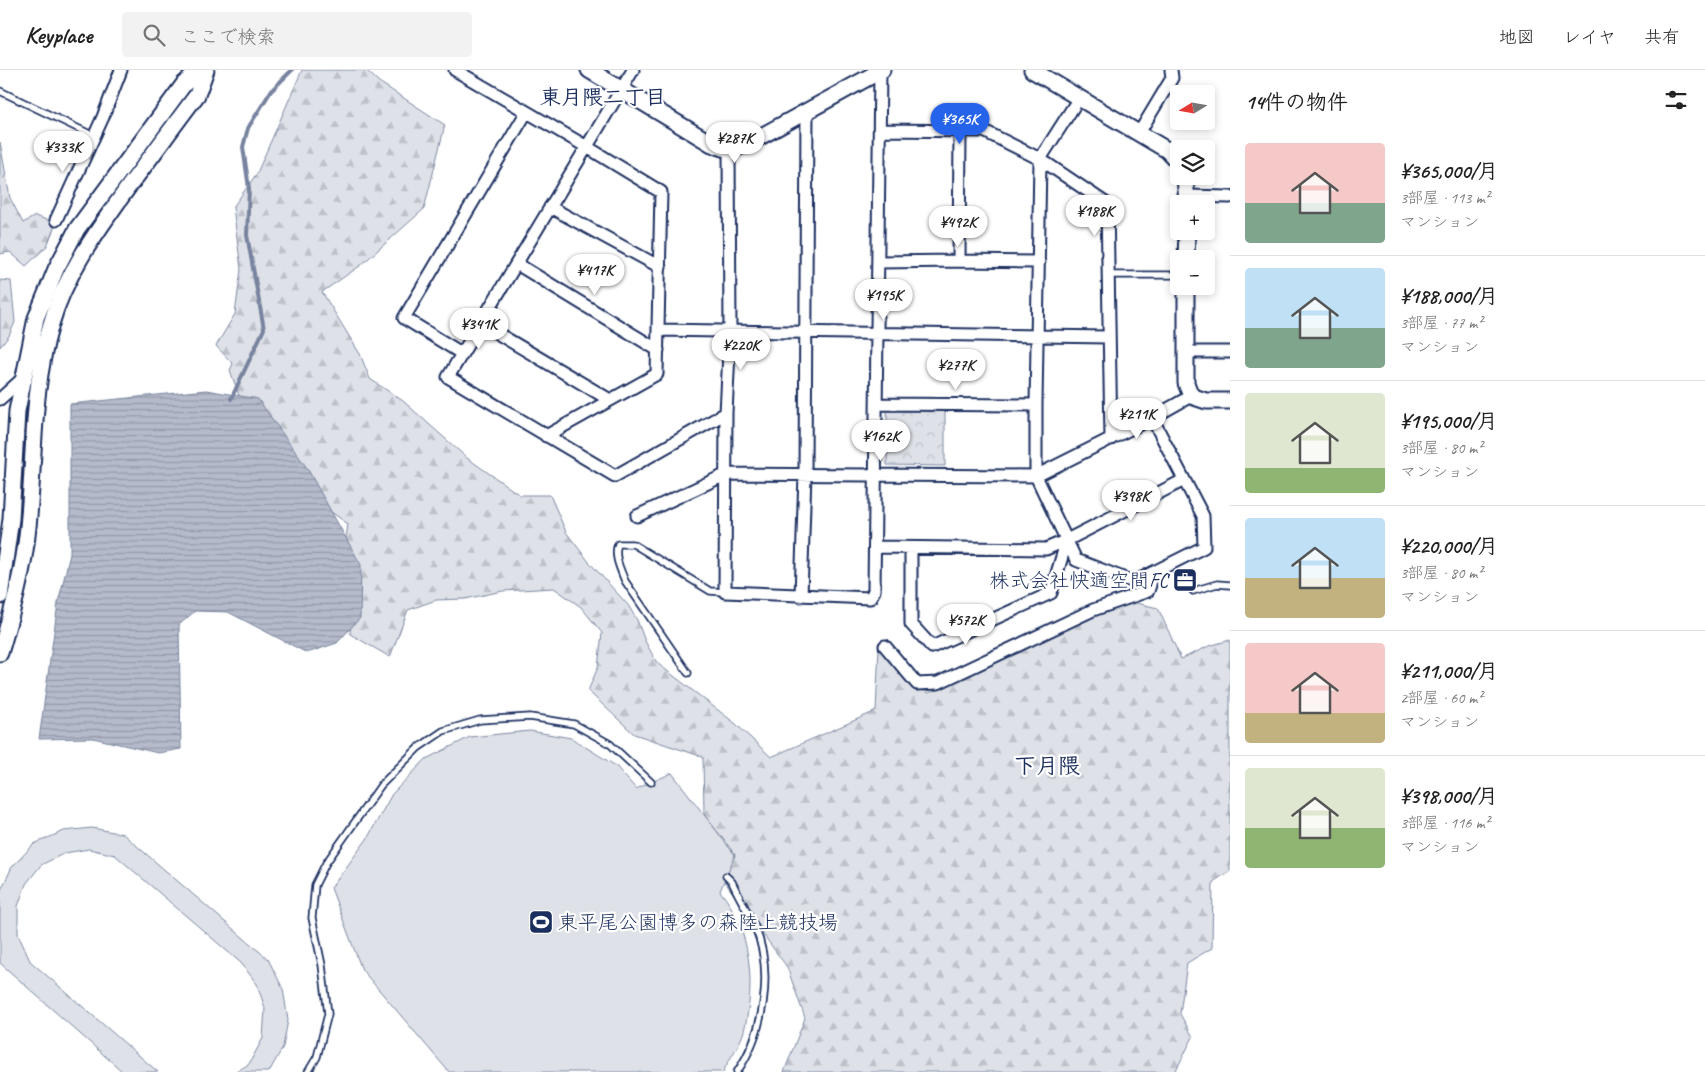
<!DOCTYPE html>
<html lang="ja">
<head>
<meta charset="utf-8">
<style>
  body { margin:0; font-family:Caveat,"Klee One",sans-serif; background:#f2f2f2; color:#222; height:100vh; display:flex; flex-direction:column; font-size:19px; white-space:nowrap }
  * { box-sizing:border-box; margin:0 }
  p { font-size:16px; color:#767676 }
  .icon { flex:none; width:28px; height:28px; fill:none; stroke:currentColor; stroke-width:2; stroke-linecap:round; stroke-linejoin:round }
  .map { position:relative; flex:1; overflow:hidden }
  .sheet { display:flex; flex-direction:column; background:#fff; width:475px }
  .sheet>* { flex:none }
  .needle { width:32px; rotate:259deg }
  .fabs { position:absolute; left:1170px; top:15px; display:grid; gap:10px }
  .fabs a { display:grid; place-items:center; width:45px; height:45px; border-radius:5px; background:#fff; box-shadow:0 2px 8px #0003; font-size:25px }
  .price { position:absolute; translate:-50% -42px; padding:0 11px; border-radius:18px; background:#fff; color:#222; font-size:16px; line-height:32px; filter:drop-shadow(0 1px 2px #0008) }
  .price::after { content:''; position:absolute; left:50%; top:30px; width:15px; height:11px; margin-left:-8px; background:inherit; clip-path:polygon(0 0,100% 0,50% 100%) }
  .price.current { background:#2563eb; color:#fff }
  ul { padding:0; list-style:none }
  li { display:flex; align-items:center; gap:15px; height:125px; padding:0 15px }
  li+li { border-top:1px solid #e0e0e0 }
  li span { display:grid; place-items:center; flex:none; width:140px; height:100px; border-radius:5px; color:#555 }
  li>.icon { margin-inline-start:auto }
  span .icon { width:60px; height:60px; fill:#fffc; stroke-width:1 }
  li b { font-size:21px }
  h2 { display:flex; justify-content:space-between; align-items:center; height:60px; padding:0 15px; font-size:21px }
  header { display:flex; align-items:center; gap:30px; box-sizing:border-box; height:70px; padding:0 25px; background:#fff; border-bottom:1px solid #e0e0e0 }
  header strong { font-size:24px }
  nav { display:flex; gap:28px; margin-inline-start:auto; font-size:18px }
  .search { width:350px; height:45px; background:#f2f2f2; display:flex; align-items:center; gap:12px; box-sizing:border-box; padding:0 18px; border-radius:5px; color:#767676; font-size:19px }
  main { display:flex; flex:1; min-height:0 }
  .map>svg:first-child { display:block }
</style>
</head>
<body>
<header>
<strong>Keyplace</strong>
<div class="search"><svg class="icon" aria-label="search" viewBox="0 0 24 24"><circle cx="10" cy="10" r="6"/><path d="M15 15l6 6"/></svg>ここで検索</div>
<nav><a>地図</a><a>レイヤ</a><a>共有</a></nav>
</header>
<main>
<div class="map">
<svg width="1230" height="1002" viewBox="0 0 1230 1002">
  <defs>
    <pattern id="forest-firs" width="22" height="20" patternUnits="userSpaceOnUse" patternTransform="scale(1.25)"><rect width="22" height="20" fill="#dee1e7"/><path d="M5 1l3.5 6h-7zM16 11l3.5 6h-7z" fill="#bec1c9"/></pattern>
    <pattern id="park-crowns" width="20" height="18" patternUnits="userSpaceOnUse" patternTransform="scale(1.25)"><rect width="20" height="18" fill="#dee1e7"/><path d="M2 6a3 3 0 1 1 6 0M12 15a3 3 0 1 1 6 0" fill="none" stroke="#bec1c9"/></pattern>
    <pattern id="water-rules" width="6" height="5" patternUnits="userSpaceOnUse" patternTransform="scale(1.25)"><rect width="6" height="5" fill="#b5bbca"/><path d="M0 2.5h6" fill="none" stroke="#9298a7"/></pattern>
  </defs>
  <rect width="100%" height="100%" fill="#fff"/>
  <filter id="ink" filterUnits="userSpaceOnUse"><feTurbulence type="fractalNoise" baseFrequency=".02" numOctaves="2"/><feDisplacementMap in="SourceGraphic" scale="10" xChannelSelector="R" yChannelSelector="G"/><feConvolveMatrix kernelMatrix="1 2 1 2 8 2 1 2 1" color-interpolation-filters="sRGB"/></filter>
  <g filter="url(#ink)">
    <path fill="url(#forest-firs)" stroke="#7c88a2" d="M 302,0 L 366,0 L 379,12 L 445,55 L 424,139 L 360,196 L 322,222 L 360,284 L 370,309 L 403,331 L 467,388 L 520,425 L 550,425 L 566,462 L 589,492 L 628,535 L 637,550 L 645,571 L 657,593 L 736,654 L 771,687 L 876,641 L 879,577 L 914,617 L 929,623 L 1070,556 L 1132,532 L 1158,538 L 1181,589 L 1209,576 L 1230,570 L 1230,801 L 1213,812 L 1212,878 L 1187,893 L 1180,944 L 1193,967 L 1175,1002 L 784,1002 L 805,948 L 787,897 L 724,811 L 735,785 L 704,744 L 703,687 L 634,664 L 588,621 L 598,597 L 602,563 L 581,537 L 554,518 L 503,521 L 465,529 L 436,530 L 408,540 L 390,587 L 350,564 L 355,515 L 344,482 L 348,454 L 306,424 L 242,334 L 230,300 L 233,294 L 216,276 L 235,244 L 241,199 L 233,137 L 257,103 Z
      M 0,72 L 10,128 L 23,153 L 35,146 L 56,153 L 47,176 L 26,196 L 10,182 L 0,184 Z
      M 0,210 L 11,211 L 15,252 L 9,266 L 0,277 Z"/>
    <path fill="url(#park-crowns)" stroke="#7c88a2" d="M 887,340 L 945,341 L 945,396 L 887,395 Z"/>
    <path fill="#dee1e7" stroke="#7c88a2" d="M 530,661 L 571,668 L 616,696 L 636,719 L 672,703 L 735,785 L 720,821 C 751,859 756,914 744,961 C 740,975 729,989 723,1002 L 449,1002 L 362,900 L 331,818 L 367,769 L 392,724 L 426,689 L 470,667 Z
      M 92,758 L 123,764 L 268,889 L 283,919 L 288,950 L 283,977 L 269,1002 L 236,1002 L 249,994 L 263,968 L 265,938 L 257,914 L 241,893 L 115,785 L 89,779 L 65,783 L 41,795 L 26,814 L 18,836 L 18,864 L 30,891 L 158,1002 L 123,1002 L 0,893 L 0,822 L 12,797 L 34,774 L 64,761 Z"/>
    <path fill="url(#water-rules)" stroke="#77839f" d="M 206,320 L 258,329 L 307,398 L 361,495 L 360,548 L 337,573 L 307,583 L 228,542 L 195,541 L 179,555 L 181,679 L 158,683 L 93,668 L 39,669 L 58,533 L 70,484 L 70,334 Z"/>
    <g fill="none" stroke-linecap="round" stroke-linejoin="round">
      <path stroke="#77839f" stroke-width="4" d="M 231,329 L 264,259 L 247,165 L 249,118 L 243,77 L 248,58 L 271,21 L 292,0"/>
      <defs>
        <path id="lane" d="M 0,21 L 94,66
          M 1108,205 L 1179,205
          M 1193,521 L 1217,514 L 1230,515
          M 688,603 L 625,511 C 621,501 613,485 618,474 L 633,474 L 710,521 L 725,522
          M 726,806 L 732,812 C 739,827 748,842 755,857 C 774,902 764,963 737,1002
          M 308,1002 L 317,987 L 328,944 L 322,895 L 312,848 L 315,815 L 326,793 L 381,715 L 418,678 L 443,661 L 480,650 L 530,647 L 574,654 L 610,674 L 651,712"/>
        <path id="street" d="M 455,0 L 587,77 L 661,122 L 657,304 L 546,366
          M 633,0 L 448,307 L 615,406 L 726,343
          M 1079,28 L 1040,89 L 1036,335 L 1036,406 L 1076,490 L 1128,510 L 1138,510 L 1204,477 L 1203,446 L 1152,348
          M 880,60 L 984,61 L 1040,89 L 1107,134 L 1111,369
          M 1139,63 L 1172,8 L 1171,0
          M 729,80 L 730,262 L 726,343 L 725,522 L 870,528 L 874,521 L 880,0
          M 1187,126 L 1230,127
          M 550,137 L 660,197
          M 56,150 L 103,47 L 121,0
          M 959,191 L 960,62
          M 878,192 L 959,191 L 1039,192
          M 517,194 L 658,280
          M 480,253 L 610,330
          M 658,260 L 1108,267
          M 1185,282 L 1230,282
          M 461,283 L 404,248 L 526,43
          M 0,329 L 22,309 L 26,310
          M 877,334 L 1036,335
          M 637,446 L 727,404 L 1036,406 L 1152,348 L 1191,326
          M 875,477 L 1046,479 L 1067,470 L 1184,410
          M 911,478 L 911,554 L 932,577 L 1051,523 L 1067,470
          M 801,526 L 805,404 L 807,41
          M 885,576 L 917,614 L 938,613 L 1093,540 L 1148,521 L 1150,515 L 1146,506"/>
        <path id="secondary" d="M 589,0 L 712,74 L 729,80 L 747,74 L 882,0
          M 1032,0 L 1167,80 L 1179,93
          M 1185,106 L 1187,134
          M 1186,189 L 1187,161
          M 1186,216 L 1186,313 L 1191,326 L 1206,331 L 1230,331
          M 0,526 L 11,449 L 17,341 L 36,248 L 56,199 L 77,159 L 184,14 L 200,0
          M 0,583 C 12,542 24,500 28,457 C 35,388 31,322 51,254 C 66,202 98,160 129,116 C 152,86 174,55 197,25 L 206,0"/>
      </defs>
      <use href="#lane" stroke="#1b2f5e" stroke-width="9"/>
      <use href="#street" stroke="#1b2f5e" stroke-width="15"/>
      <use href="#secondary" stroke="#1b2f5e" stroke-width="19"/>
      <use href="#lane" stroke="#fff" stroke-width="5.5"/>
      <use href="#street" stroke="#fff" stroke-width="11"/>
      <use href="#secondary" stroke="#fff" stroke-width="15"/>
    </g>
  </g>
  <defs>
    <symbol id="office-square" viewBox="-11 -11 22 22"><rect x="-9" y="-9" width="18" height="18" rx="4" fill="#1b2f5e" stroke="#fff"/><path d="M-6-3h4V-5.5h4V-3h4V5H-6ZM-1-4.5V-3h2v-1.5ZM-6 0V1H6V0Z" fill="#fff"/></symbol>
    <symbol id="stadium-square" viewBox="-11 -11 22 22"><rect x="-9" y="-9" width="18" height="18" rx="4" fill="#1b2f5e" stroke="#fff"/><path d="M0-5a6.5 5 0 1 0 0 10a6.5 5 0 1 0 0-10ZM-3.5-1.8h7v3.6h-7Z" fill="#fff"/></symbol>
  </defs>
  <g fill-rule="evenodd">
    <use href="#office-square" x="1171" y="496" width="28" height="28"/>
    <use href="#stadium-square" x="527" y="838" width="28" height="28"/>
  </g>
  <g text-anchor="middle" stroke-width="4.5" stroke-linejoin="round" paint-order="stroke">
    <g font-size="20" fill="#1b2f5e" stroke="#fff" text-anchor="end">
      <text x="1168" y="517">株式会社快適空間FC</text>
      <text x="558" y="859" text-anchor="start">東平尾公園博多の森陸上競技場</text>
    </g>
    <g font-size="21" font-weight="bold" fill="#1b2f5e" stroke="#fff">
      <text x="603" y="34">東月隈二丁目</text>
    </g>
    <g font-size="22" font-weight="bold" fill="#1b2f5e" stroke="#fff">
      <text x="1047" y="703">下月隈</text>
    </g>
  </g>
</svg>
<div class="fabs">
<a><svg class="needle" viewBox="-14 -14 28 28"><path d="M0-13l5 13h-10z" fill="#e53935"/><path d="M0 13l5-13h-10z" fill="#767676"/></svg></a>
<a><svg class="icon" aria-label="layers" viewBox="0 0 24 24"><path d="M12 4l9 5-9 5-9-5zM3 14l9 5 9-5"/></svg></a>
<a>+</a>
<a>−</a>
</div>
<b class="price current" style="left:960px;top:75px">¥365K</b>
<b class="price" style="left:735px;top:94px">¥287K</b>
<b class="price" style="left:63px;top:103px">¥333K</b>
<b class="price" style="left:1095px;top:167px">¥188K</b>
<b class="price" style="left:958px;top:178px">¥492K</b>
<b class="price" style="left:595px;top:226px">¥417K</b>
<b class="price" style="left:884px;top:251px">¥195K</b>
<b class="price" style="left:479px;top:280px">¥341K</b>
<b class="price" style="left:741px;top:301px">¥220K</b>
<b class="price" style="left:956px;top:321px">¥277K</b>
<b class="price" style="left:1137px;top:370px">¥211K</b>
<b class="price" style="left:881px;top:392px">¥162K</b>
<b class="price" style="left:1131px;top:452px">¥398K</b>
<b class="price" style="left:966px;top:576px">¥572K</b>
</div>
<section class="sheet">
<h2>14件の物件<svg class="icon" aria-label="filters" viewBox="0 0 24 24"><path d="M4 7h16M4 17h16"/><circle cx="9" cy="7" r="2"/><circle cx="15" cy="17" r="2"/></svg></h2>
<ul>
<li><span style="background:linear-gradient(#f6c9c9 60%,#7fa58c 0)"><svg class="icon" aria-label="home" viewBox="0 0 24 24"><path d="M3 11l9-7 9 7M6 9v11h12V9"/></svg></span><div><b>¥365,000/月</b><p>3部屋 · 113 m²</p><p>マンション</p></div></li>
<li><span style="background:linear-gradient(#bfe0f5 60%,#7fa58c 0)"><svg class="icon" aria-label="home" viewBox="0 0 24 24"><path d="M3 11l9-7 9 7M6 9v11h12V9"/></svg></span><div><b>¥188,000/月</b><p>3部屋 · 77 m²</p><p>マンション</p></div></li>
<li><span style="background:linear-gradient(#dfe7d0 75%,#8fb573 0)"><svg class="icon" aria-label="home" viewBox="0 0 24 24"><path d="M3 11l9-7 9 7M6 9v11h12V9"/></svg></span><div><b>¥195,000/月</b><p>3部屋 · 80 m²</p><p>マンション</p></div></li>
<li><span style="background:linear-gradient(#bfe0f5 60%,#c2b280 0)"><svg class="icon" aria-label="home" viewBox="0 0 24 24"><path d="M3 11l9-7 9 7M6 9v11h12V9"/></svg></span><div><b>¥220,000/月</b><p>3部屋 · 80 m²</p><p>マンション</p></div></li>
<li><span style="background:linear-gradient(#f6c9c9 70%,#c2b280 0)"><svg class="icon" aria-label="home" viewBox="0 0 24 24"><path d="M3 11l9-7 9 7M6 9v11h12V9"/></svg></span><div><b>¥211,000/月</b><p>2部屋 · 60 m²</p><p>マンション</p></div></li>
<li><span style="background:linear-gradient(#dfe7d0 60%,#8fb573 0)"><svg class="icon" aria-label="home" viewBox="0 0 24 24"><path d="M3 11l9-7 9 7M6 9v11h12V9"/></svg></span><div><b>¥398,000/月</b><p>3部屋 · 116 m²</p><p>マンション</p></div></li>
</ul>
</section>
</main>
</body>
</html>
